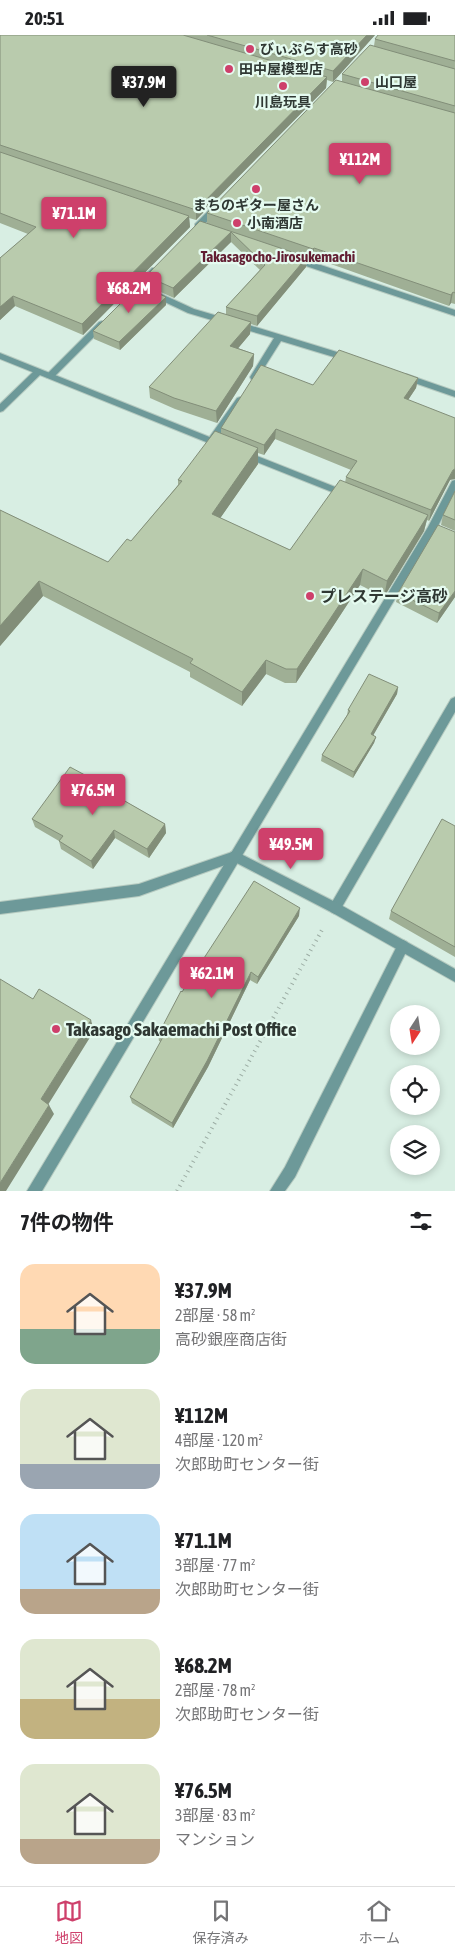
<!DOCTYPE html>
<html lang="ja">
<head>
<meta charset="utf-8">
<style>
  body { margin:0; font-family:"Asap Condensed","Noto Sans JP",sans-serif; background:#f2f2f2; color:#202124; height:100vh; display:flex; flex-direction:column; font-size:19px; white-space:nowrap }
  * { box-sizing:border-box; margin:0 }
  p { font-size:16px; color:#757577 }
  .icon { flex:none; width:28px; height:28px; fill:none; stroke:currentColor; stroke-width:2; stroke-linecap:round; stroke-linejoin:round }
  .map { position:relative; height:1156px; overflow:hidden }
  .sheet { display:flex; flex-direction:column; background:#fff; flex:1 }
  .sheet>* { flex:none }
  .needle { width:32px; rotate:192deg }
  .buttons { position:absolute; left:390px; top:970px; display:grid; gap:10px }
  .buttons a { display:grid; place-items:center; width:50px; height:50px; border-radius:50%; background:#fff; box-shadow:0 2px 8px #0003; font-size:25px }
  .price { position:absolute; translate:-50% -42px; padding:0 11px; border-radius:5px; background:#ce406b; color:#fff; font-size:16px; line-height:32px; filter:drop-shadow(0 1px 2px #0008) }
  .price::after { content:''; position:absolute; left:50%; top:30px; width:15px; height:11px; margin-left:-8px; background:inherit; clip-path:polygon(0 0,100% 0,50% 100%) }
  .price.selected { background:#222; color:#fff }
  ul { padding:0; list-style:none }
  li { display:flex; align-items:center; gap:15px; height:125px; padding:0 20px }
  li span { display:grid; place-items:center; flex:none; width:140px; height:100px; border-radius:15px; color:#555 }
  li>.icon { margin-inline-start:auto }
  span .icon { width:60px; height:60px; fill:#fffc; stroke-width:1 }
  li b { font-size:21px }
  h2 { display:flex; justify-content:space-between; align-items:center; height:60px; padding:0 20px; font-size:21px }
  .status { display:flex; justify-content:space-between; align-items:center; height:35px; padding:0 25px; background:#fff; direction:ltr }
  .status svg { height:14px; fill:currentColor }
  .menu { display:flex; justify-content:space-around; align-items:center; height:70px; border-top:1px solid #e0e0e0; background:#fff; font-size:14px; color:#757577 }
  .menu a { display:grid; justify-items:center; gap:2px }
  .menu .selected { color:#ce406b }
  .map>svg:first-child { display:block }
</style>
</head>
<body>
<div class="status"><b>20:51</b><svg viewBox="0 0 49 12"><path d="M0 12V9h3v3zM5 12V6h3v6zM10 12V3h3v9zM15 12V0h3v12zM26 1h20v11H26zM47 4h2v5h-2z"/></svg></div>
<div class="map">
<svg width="455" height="1156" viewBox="0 0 455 1156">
  <rect width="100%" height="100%" fill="#d8eee3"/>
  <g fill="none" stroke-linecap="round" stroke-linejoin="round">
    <defs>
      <path id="service" d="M 155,256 L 194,274 L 228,284 L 229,286 L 225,289 L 188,278 L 152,261 L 151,259 Z
        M 239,287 L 350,321 L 351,323 L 347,326 L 281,306 L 257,344 L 251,344 L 250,342 L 274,303 L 236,292 L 235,290 Z
        M 38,334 L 41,335 L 41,339 L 3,376 L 0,377 L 0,369 L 35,335 Z
        M 406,339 L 455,356 L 455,362 L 403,344 L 403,340 Z
        M 240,362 L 243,363 L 244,365 L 243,367 L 214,408 L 208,408 L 207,406 L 208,404 L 237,363 Z
        M 455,662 L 455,677 L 339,877 L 335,879 L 331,877 L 329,873 L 331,869 L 451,664 Z
        M 235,816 L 239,817 L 241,821 L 239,825 L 139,861 L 0,879 L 0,867 L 139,849 Z
        M 403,905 L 407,907 L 409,911 L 407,915 L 295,1142 L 285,1156 L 270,1156 L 285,1132 L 399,907 Z"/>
      <path id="pedestrian" d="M 214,170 L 217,170 L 221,172 L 201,193 L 195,193 L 195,189 Z"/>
      <path id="minor" d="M 291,222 L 297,222 L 455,275 L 455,281 L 291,226 Z
        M 152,233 L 155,233 L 159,235 L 135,261 L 129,261 L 129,257 Z
        M 102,286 L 105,287 L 105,291 L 53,343 L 47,343 L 47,339 L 99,287 Z
        M 235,816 L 339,869 L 455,934 L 455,947 L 331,877 L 231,825 L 229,821 L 231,817 Z"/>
      <path id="tertiary" d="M 0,318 L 222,407 L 223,409 L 222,411 L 216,411 L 0,324 Z
        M 247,417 L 348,457 L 350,459 L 345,462 L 342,461 L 244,422 L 243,420 Z
        M 455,445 L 455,457 L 435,497 L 42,1156 L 27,1156 L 428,492 L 452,446 Z"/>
    </defs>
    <use href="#service" stroke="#b6cac0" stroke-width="2"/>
    <use href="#pedestrian" stroke="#b6cac0" stroke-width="2"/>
    <use href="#minor" stroke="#b6cac0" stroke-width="2"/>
    <use href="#tertiary" stroke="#b6cac0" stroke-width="2"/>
    <path stroke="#9cada4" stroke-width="4" stroke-dasharray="1 4.5" stroke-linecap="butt" d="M 177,1156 L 322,895"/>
    <use href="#service" fill="#6d9999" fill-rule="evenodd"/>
    <use href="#pedestrian" fill="#6d9999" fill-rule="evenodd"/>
    <use href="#minor" fill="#6d9999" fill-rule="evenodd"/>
    <use href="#tertiary" fill="#6d9999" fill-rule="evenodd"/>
  </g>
  <path fill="#9faf95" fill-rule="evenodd" d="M 0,0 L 375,0 L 333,47 L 327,45 L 326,53 L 196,185 L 189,183 L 190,192 L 83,300 L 15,271 L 0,285 L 0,223 L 28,199 L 0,188 Z
    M 455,0 L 455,269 L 451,268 L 449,271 L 314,223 L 312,225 L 307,223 L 306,232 L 257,291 L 251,289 L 250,299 L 238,313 L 254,319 L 253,331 L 217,388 L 175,374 L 150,363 L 149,352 L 226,279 L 226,272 L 260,235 L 231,207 L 174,263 L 147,251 L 146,241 L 207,189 L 207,178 L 342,46 L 342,39 L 374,11 L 375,4 Z
    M 166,262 L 166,270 L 120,315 L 94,304 L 93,296 Z
    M 418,343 L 416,353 L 408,365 L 450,445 L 429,486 L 427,485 L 424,496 L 384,562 L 360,550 L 296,648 L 285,648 L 266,639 L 242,671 L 190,642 L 190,637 L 43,561 L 0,611 L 0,475 L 108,527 L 131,506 L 178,450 L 178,445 L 221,399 L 221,393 L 313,350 ZM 275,404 L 351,435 L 346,442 L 345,448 L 290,515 L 220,483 L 258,429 L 258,418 L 264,420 Z
    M 455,456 L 455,496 L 441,490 L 443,480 Z
    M 398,558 L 455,562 L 437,588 L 396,567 Z
    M 398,652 L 397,659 L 373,700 L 376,702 L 374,708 L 353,743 L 321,726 L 322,720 L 347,680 L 348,675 Z
    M 96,746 L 97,750 L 165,789 L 166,798 L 149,823 L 115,803 L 93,834 L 61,814 L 59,806 L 35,792 L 32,784 Z
    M 455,791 L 455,922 L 389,884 L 391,876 Z
    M 299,881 L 257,949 L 250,945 L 208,1032 L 173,1093 L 132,1068 L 130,1062 L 161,1007 L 159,1006 L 158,1000 L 182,957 Z"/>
  <path fill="#828e79" d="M 367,0 L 375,0 L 333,47 L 333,36 Z
    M 327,42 L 326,53 L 196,185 L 196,175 Z
    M 189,181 L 190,192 L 83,300 L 82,289 Z
    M 231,197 L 231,207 L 174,263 L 173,253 Z
    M 314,213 L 314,223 L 312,225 L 313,214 Z
    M 307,222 L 306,232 L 257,291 L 257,281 Z
    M 453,257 L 451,268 L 449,271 L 451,260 Z
    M 13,261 L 15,271 L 0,285 L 0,272 Z
    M 166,262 L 166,270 L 120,315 L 119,307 Z
    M 251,287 L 250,299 L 230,323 L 230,311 Z
    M 254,319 L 253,331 L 217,388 L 216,376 Z
    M 418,343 L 416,353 L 402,374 L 404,363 Z
    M 276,394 L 275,404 L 264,420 L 264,410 Z
    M 258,413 L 258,429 L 212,495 L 212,479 Z
    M 455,434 L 455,444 L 450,445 L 429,486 L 431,475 L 453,435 Z
    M 428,480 L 424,496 L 384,562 L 387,546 Z
    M 363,534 L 360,550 L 296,648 L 297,634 Z
    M 39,546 L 43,561 L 0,611 L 0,591 Z
    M 455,556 L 455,562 L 437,588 L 439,578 Z
    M 266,625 L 266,639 L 242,671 L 242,657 Z
    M 398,652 L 397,659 L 370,706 L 371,699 Z
    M 376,702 L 374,708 L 353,743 L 354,737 Z
    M 165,789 L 166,798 L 149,823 L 147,814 Z
    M 114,795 L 115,803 L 93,834 L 91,826 Z
    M 300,873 L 299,881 L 257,949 L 258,942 Z
    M 251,937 L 250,945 L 208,1032 L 173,1093 L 172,1088 Z
    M 91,985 L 94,996 L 46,1073 L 41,1064 Z
    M 49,1070 L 54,1079 L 6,1156 L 0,1156 L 0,1148 Z"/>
  <path fill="#b9cbad" stroke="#828e79" d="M 0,0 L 183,0 L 327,42 L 196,175 L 0,110 Z
    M 207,0 L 367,0 L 333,36 Z
    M 378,0 L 455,0 L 455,26 L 375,4 Z
    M 370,10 L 455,34 L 455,71 L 342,39 Z
    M 336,45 L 455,78 L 455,258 L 453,257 L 451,260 L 314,213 L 313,214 L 207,178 Z
    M 0,117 L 189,181 L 82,289 L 13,261 L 0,272 L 0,223 L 36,192 L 0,178 Z
    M 200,186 L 307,222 L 257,281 L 226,272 L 265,230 L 231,197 L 173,253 L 146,241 Z
    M 139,250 L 166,262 L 119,307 L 93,296 Z
    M 218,277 L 251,287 L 230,311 L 254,319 L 216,376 L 174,363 L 149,352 Z
    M 339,315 L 418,343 L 404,363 L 455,383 L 455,434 L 453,435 L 431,475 L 346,442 L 357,426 L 276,394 L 264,410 L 221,393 L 261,330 L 313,350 Z
    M 215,396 L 258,413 L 212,479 L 290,515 L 340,445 L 428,480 L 387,546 L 363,534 L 297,634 L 286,634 L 266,625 L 242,657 L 190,628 L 193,624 L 39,546 L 0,591 L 0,475 L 108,527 L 127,504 L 131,506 L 182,446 L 178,445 Z
    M 455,456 L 455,485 L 443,480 Z
    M 438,490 L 455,497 L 455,556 L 439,578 L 398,558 Z
    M 369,639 L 398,652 L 371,699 L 376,702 L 354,737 L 322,720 L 350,676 L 348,675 Z
    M 70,732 L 96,746 L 95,749 L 165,789 L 147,814 L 114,795 L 91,826 L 59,806 L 63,801 L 32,784 Z
    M 442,784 L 455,791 L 455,912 L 391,876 Z
    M 254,846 L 300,873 L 258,942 L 251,937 L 207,1026 L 172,1088 L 130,1062 L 163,1002 L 158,1000 L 181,956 L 182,957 Z
    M 0,944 L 33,964 L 39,954 L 91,985 L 41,1064 L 49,1070 L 0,1148 Z"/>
  <g fill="#ce406b" stroke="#e5fbf0" stroke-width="2">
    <circle cx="250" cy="14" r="5"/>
    <circle cx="229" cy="34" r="5"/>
    <circle cx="365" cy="47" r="5"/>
    <circle cx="283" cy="51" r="5"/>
    <circle cx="256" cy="154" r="5"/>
    <circle cx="237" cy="188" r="5"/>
    <circle cx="310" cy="561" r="5"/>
    <circle cx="56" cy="994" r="5"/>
  </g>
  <g text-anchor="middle" stroke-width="4.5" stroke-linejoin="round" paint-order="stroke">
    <g font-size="14" font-weight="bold" fill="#2f3833" stroke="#e5fbf0" text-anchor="start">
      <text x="260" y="19">びぃぷらす高砂</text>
      <text x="239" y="39">田中屋模型店</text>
      <text x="375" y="52">山口屋</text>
      <text x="283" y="72" text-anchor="middle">川島玩具</text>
      <text x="256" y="175" text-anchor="middle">まちのギター屋さん</text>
      <text x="247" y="193">小南酒店</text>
    </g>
    <g font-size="15" font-weight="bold" fill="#621e32" stroke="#e5fbf0">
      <text x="278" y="227">Takasagocho-Jirosukemachi</text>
    </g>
    <g font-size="16" font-weight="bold" fill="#2f3833" stroke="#e5fbf0" text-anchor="start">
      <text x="320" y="567">プレステージ高砂</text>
    </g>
    <g font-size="19" font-weight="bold" fill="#2f3833" stroke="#e5fbf0" text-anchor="start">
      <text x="66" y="1001">Takasago Sakaemachi Post Office</text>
    </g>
  </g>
</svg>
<div class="buttons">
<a><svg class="needle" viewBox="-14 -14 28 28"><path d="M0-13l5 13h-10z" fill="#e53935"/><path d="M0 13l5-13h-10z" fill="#757577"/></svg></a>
<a><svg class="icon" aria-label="locate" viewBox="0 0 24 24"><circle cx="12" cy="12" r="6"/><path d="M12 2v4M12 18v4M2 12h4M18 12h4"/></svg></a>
<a><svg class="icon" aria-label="layers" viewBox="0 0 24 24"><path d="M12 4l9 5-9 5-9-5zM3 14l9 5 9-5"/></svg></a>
</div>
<b class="price selected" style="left:144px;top:73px">¥37.9M</b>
<b class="price" style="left:360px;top:150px">¥112M</b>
<b class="price" style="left:74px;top:204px">¥71.1M</b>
<b class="price" style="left:129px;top:279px">¥68.2M</b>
<b class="price" style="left:93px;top:781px">¥76.5M</b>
<b class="price" style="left:291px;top:835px">¥49.5M</b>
<b class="price" style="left:212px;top:964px">¥62.1M</b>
</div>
<section class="sheet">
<h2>7件の物件<svg class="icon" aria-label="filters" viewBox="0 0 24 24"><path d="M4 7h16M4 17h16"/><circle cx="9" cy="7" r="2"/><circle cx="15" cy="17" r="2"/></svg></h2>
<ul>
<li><span style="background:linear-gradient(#ffd9b3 65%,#7fa58c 0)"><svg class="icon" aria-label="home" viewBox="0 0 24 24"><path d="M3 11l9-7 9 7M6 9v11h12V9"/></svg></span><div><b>¥37.9M</b><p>2部屋 · 58 m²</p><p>高砂銀座商店街</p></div></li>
<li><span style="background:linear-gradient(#dfe7d0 75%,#9aa5b1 0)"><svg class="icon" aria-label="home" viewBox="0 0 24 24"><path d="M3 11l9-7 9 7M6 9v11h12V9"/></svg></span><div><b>¥112M</b><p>4部屋 · 120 m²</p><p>次郎助町センター街</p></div></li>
<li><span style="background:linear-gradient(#bfe0f5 75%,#b9a48a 0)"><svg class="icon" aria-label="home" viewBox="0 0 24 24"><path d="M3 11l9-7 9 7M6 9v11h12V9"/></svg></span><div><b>¥71.1M</b><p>3部屋 · 77 m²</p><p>次郎助町センター街</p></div></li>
<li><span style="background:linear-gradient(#dfe7d0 60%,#c2b280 0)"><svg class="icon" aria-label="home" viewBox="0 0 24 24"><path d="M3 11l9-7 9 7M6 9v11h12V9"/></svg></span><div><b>¥68.2M</b><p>2部屋 · 78 m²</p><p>次郎助町センター街</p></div></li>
<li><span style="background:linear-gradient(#dfe7d0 75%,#b9a48a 0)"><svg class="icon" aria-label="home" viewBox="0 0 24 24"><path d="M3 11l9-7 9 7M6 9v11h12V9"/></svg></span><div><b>¥76.5M</b><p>3部屋 · 83 m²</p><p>マンション</p></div></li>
</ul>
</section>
<nav class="menu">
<a class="selected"><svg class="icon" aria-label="map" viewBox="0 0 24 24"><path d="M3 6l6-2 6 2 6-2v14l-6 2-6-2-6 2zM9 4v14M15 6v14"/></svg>地図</a>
<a><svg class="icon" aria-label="saved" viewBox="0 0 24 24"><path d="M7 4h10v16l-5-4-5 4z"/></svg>保存済み</a>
<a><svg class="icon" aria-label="home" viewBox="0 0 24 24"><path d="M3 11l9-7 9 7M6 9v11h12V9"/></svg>ホーム</a>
</nav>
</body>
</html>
